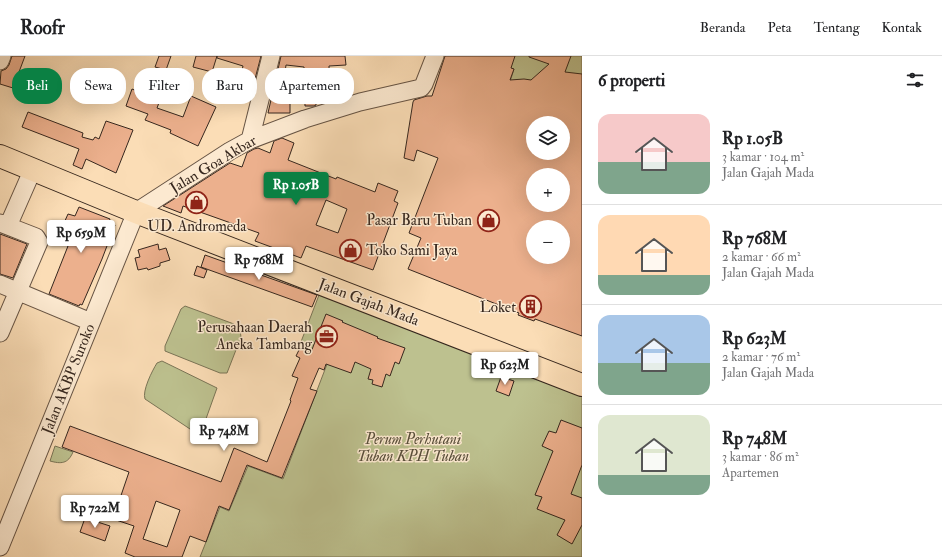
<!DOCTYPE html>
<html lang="id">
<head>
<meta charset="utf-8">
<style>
  body { margin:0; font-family:"IM FELL Double Pica",serif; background:#f2f2f2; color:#202124; height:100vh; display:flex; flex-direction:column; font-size:15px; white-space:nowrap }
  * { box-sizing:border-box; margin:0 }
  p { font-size:13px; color:#757577 }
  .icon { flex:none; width:22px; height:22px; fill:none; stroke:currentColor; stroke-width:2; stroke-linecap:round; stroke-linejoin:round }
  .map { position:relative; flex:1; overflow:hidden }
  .drawer { display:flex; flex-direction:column; background:#fff; width:360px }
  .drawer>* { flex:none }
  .guide { position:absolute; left:12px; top:12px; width:380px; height:36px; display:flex; gap:8px }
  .fabs { position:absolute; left:526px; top:60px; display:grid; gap:8px }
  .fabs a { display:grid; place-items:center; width:44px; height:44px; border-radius:50%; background:#fff; box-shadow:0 4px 16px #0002; font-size:20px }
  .price { position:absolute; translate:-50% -34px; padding:0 9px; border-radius:4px; background:#fff; color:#222; font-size:13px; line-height:26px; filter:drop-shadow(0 1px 2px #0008) }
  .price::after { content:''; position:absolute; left:50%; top:24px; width:12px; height:9px; margin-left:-6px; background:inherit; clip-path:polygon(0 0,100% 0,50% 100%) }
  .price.active { background:#0b8043; color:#fff }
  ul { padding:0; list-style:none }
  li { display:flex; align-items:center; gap:12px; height:100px; padding:0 16px }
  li+li { border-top:1px solid #e0e0e0 }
  li span { display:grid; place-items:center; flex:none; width:112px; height:80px; border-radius:12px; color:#555 }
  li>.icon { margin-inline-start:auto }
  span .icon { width:48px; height:48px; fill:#fffc; stroke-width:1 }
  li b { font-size:17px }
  h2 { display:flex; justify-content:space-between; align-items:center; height:48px; padding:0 16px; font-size:17px }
  .tag { padding:0 14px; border-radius:16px; background:#fff; box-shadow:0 4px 16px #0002; font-size:14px; line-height:36px }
  .tag.active { background:#0b8043; color:#fff }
  header { display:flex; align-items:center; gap:24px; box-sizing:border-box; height:56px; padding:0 20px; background:#fff; border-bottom:1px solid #e0e0e0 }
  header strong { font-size:19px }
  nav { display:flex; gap:22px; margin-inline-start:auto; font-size:14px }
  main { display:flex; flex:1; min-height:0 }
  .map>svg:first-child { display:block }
</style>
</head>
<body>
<header>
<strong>Roofr</strong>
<nav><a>Beranda</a><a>Peta</a><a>Tentang</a><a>Kontak</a></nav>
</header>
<main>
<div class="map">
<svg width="582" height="501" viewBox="0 0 582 501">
  <rect width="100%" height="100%" fill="#fbddb6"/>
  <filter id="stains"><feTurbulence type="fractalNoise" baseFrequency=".005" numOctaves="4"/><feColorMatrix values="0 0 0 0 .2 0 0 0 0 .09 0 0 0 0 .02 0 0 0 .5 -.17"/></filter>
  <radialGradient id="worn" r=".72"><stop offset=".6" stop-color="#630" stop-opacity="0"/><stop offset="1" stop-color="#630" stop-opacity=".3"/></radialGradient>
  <path fill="#bdc18f" stroke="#7a7456" d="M 475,0 L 582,0 L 582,26 L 505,41 L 514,13 Z
    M 319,239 L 582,339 L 582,501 L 200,501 L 220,451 L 229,455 L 248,410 L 283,423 L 329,303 L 299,291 Z
    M 185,250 L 234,268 L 240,274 L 241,281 L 227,317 L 220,317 L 165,295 L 165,290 L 181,253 Z
    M 162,305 L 217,332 L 202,374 L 198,377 L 196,377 L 145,343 C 142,335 152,315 157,307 Z
    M 55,390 L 73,396 C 68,408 61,408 50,405 Z"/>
  <path fill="#ecb08d" stroke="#36271e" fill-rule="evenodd" d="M 12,0 L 25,0 L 13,32 L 0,28 L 1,15 L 6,13 L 9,9 Z
    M 159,0 L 171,0 L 166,14 L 155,11 Z
    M 196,0 L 217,0 L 212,16 L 193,11 Z
    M 217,0 L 261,0 L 250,42 L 236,38 L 243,10 L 217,2 Z
    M 281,0 L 345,0 L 346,9 L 329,10 L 330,45 L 316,46 L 316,49 L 314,50 L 305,50 L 304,11 L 286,9 L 281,45 L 290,46 L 290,57 L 268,57 Z
    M 445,0 L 515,0 L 511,12 L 514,13 L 510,24 L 524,23 L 531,24 L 549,8 L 529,1 L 529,0 L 571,0 L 565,16 L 582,18 L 582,280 L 535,263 L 534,265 L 518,259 L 519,257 L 408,213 L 421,182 L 409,177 L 438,102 L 417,94 L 414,105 L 404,102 L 413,46 L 414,44 L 427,40 L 432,40 ZM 533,67 L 563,67 L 563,97 L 533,97 ZM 533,119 L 563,119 L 563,149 L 533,149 ZM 533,171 L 563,171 L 563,201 L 533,201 Z
    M 88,19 L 98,22 L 93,41 L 82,38 Z
    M 132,33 L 160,44 L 157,52 L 183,61 L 191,40 L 216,51 L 198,90 L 170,77 L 171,74 L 145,64 L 148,58 L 126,50 Z
    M 28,56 L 83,77 L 82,81 L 93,84 L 95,81 L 99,83 L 106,65 L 133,74 L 116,117 L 86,103 L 82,113 L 73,109 L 79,93 L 22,71 Z
    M 282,82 L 294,87 L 288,104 L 336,123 L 337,121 L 375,136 L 378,127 L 398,135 L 394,145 L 398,147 L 373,214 L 306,190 L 301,202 L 255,185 L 259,177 L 183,150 L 181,157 L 163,150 L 230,107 L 242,111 L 247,97 L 254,93 L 258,92 L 270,97 L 274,85 ZM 326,144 L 347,153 L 338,177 L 316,169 Z
    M 79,151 L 110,163 L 109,166 L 115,169 L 102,203 L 82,249 L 80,248 L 79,250 L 49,238 L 68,190 L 54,185 L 62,166 L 64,167 L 68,158 L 75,160 Z
    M 0,178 L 27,188 L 13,222 L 0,218 Z
    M 158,188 L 159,194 L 166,192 L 170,204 L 160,207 L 160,210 L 148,214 L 147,212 L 138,214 L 135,202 L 140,201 L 138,194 Z
    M 205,199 L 317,239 L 312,251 L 201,211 Z
    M 197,210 L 207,214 L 204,222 L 194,219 Z
    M 326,258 L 343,265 L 342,266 L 378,281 L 377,282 L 405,292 L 399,308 L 395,306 L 390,320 L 386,318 L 382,331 L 372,328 L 373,324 L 368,323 L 371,313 L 355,306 L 351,317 L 326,308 L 324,314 L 319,312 L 310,333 L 317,335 L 282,422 L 247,409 L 229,454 L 219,450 L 206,486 L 190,480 L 182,501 L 135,501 L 125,497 L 134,470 L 113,463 L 129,416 L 62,391 L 70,370 L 221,426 L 234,392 L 267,406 L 291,345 L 290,344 L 298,322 L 292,320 L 300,302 L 296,300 L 300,292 L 311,296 ZM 156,445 L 180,454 L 167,491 L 143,483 Z
    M 501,321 L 514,325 L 509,340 L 496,335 Z
    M 561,364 L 582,372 L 582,409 L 571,438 L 582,442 L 582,469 L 572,488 L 557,479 L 565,464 L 537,453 L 542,441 L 535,439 L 553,395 L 542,390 L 549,375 L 556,377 Z
    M 85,462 L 110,470 L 105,485 L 80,476 Z"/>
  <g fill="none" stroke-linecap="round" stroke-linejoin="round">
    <defs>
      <path id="minor" d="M 0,5 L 2,0
        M 250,84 L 271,0
        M 0,167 L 36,181 L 39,186 L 0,277
        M 8,170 L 33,113
        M 0,228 L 91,266
        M 0,491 L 136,156 L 230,95 L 250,84 L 305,63 L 360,46 L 421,32 L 424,28 L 435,0"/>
      <path id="highway" d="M 0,100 L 136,156 L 582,329"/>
    </defs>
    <use href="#minor" stroke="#675444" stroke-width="19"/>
    <use href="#highway" stroke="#36271e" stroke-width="24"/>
    <use href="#minor" stroke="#fce9d0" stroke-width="17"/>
    <use href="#highway" stroke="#fbddb6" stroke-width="22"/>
  </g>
  <defs>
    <symbol id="shop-ring" viewBox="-11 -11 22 22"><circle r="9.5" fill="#fce9d0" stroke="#8f2418" stroke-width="1.5"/><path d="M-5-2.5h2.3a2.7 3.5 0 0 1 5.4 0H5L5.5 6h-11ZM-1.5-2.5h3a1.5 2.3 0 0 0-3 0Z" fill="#8f2418"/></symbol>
    <symbol id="building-ring" viewBox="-11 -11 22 22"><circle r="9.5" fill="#fce9d0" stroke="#8f2418" stroke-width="1.5"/><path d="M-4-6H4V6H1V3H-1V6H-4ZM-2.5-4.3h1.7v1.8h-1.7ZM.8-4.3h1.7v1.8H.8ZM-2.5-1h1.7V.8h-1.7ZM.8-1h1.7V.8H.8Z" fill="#8f2418"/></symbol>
    <symbol id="office-ring" viewBox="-11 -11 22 22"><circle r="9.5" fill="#fce9d0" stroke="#8f2418" stroke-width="1.5"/><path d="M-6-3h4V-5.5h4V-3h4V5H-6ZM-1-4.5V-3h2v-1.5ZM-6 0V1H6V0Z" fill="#8f2418"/></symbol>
  </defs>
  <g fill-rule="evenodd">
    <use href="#shop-ring" x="184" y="134" width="25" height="25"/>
    <use href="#shop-ring" x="476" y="152" width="25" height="25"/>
    <use href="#shop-ring" x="338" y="182" width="25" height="25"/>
    <use href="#building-ring" x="518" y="238" width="25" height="25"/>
    <use href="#office-ring" x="314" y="268" width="25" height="25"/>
  </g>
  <g text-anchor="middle" stroke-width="3" stroke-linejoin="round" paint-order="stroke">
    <g font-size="15" fill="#36271e" stroke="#fce9d0">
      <text transform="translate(213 108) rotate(-31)" y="5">Jalan Goa Akbar</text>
      <text transform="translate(369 246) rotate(21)" y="5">Jalan Gajah Mada</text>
      <text transform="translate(68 323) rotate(-68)" y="5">Jalan AKBP Suroko</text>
    </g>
    <g font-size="15" fill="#36271e" stroke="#fce9d0" text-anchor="end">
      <text x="472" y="169">Pasar Baru Tuban</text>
      <text x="197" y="175" text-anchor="middle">UD. Andromeda</text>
      <text x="366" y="199" text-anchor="start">Toko Sami Jaya</text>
      <text x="516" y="256">Loket</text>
      <text x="312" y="276">Perusahaan Daerah<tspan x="312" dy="17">Aneka Tambang</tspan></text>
    </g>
    <g font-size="15" font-style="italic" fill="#584e3a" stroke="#fce9d0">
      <text x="413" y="388">Perum Perhutani<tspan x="413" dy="17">Tuban KPH Tuban</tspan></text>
    </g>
  </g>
  <rect width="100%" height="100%" filter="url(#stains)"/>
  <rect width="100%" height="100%" fill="url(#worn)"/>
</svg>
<div class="fabs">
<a><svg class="icon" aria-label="layers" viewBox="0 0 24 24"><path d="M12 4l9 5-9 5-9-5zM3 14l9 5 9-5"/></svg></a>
<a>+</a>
<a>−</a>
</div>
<b class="price active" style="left:296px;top:150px">Rp 1.05B</b>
<b class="price" style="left:81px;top:198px">Rp 659M</b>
<b class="price" style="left:259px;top:225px">Rp 768M</b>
<b class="price" style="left:505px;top:330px">Rp 623M</b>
<b class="price" style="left:224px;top:396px">Rp 748M</b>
<b class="price" style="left:95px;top:473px">Rp 722M</b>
<div class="guide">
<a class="tag active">Beli</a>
<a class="tag">Sewa</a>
<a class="tag">Filter</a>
<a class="tag">Baru</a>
<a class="tag">Apartemen</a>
</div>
</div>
<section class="drawer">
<h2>6 properti<svg class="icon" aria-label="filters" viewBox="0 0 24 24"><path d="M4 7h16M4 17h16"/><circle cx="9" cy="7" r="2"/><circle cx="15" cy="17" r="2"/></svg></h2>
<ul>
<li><span style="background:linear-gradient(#f6c9c9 60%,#7fa58c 0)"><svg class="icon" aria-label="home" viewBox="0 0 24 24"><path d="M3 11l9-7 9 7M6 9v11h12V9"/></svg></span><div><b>Rp 1.05B</b><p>3 kamar · 104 m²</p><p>Jalan Gajah Mada</p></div></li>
<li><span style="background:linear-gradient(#ffd9b3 75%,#7fa58c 0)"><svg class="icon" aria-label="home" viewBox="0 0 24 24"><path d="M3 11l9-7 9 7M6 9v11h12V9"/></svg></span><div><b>Rp 768M</b><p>2 kamar · 66 m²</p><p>Jalan Gajah Mada</p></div></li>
<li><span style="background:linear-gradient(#a9c7e8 60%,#7fa58c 0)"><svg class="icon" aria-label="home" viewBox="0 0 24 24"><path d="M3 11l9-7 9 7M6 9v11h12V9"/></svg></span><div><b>Rp 623M</b><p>2 kamar · 76 m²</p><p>Jalan Gajah Mada</p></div></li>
<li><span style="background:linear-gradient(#dfe7d0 75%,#7fa58c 0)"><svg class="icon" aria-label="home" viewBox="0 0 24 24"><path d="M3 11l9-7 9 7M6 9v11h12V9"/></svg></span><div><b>Rp 748M</b><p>3 kamar · 86 m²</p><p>Apartemen</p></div></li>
</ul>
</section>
</main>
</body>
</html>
